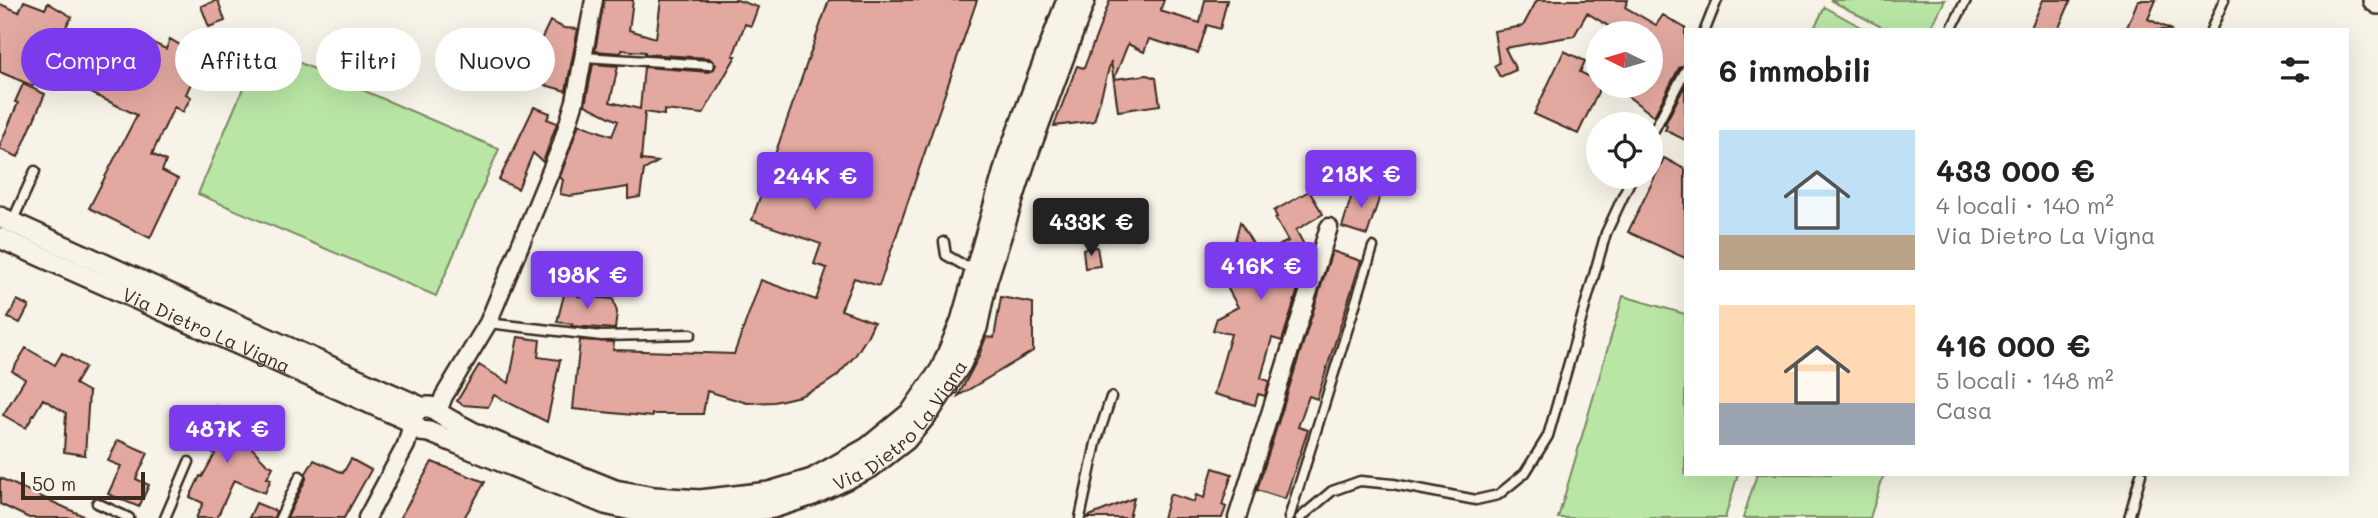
<!DOCTYPE html>
<html lang="it">
<head>
<meta charset="utf-8">
<style>
  body { margin:0; font-family:Mali,sans-serif; background:#f6f6f6; color:#222; height:100vh; display:flex; flex-direction:column; font-size:26px; white-space:nowrap }
  * { box-sizing:border-box; margin:0 }
  p { font-size:23px; color:#767676 }
  .icon { flex:none; width:38px; height:38px; fill:none; stroke:currentColor; stroke-width:2; stroke-linecap:round; stroke-linejoin:round }
  .map { position:relative; flex:1; overflow:hidden }
  .sheet { position:absolute; left:1684px; top:28px; width:665px; height:448px; display:flex; flex-direction:column; background:#fff; border-radius:0px; box-shadow:0 7px 28px #0002 }
  .sheet>* { flex:none }
  .banner { position:absolute; left:21px; top:28px; width:665px; height:63px; display:flex; gap:14px }
  .needle { width:46px; rotate:275deg }
  .tools { position:absolute; left:1586px; top:21px; display:grid; gap:14px }
  .tools a { display:grid; place-items:center; width:77px; height:77px; border-radius:50%; background:#fff; box-shadow:0 7px 28px #0002; font-size:35px }
  .scale { position:absolute; left:21px; bottom:18px; width:124px; box-sizing:border-box; padding-left:7px; border:4px solid #3b2a1e; border-top:0; font-size:19px; line-height:24px; white-space:nowrap; color:#3b2a1e; -webkit-text-stroke:5px #f7f3e8; paint-order:stroke }
  .price { position:absolute; translate:-50% -60px; padding:0 16px; border-radius:7px; background:#7c3aed; color:#fff; font-size:23px; line-height:46px; filter:drop-shadow(0 2px 4px #0008) }
  .price::after { content:''; position:absolute; left:50%; top:42px; width:21px; height:16px; margin-left:-10px; background:inherit; clip-path:polygon(0 0,100% 0,50% 100%) }
  .price.on { background:#222; color:#fff }
  ul { padding:0; list-style:none }
  li { display:flex; align-items:center; gap:21px; height:175px; padding:0 35px }
  li span { display:grid; place-items:center; flex:none; width:196px; height:140px; border-radius:0px; color:#555 }
  li>.icon { margin-inline-start:auto }
  span .icon { width:84px; height:84px; fill:#fffc; stroke-width:1 }
  li b { font-size:30px }
  h2 { display:flex; justify-content:space-between; align-items:center; height:84px; padding:0 35px; font-size:30px }
  .chip { padding:0 24px; border-radius:32px; background:#fff; box-shadow:0 7px 28px #0002; font-size:24px; line-height:63px }
  .chip.on { background:#7c3aed; color:#fff }
  .map>svg:first-child { display:block }
</style>
</head>
<body>
<div class="map">
<svg width="2378" height="518" viewBox="0 0 2378 518">
  <rect width="100%" height="100%" fill="#f7f3e8"/>
  <filter id="ink" filterUnits="userSpaceOnUse"><feTurbulence type="fractalNoise" baseFrequency=".0143" numOctaves="2"/><feDisplacementMap in="SourceGraphic" scale="14" xChannelSelector="R" yChannelSelector="G"/><feConvolveMatrix kernelMatrix="1 2 1 2 8 2 1 2 1" color-interpolation-filters="sRGB"/></filter>
  <g filter="url(#ink)">
    <path fill="#b9e6a5" stroke="#7a8862" stroke-width="2" d="M 1830,0 L 1945,0 L 1930,30 L 1887,30 Z
      M 1825,7 L 1866,30 L 1813,30 Z
      M 261,46 L 499,149 L 436,296 L 198,194 Z
      M 1623,296 L 1685,314 L 1685,474 L 1738,474 L 1725,518 L 1558,518 Z
      M 1757,474 L 1884,474 L 1870,518 L 1743,518 Z"/>
    <path fill="#e3a9a0" stroke="#3b2a1e" stroke-width="2" d="M 218,0 L 225,21 L 209,27 L 201,6 Z
      M 604,0 L 633,0 L 629,30 L 656,38 L 661,0 L 737,0 L 758,7 L 751,26 L 745,24 L 733,56 L 736,56 L 703,114 L 664,110 L 664,115 L 645,112 L 641,160 L 658,162 L 644,170 L 640,197 L 628,199 L 628,187 L 570,196 L 560,194 L 563,180 L 560,177 L 579,124 L 612,136 L 618,121 L 585,105 L 593,64 L 618,66 L 610,102 L 640,109 L 644,67 L 709,72 L 714,69 L 716,65 L 709,58 L 645,54 L 645,52 L 622,50 L 621,53 L 595,51 Z
      M 829,0 L 977,0 L 879,286 L 854,278 L 841,310 L 874,322 L 867,337 L 855,356 L 837,376 L 822,386 L 800,396 L 774,402 L 747,403 L 707,391 L 703,414 L 652,414 L 652,417 L 573,409 L 580,340 L 614,342 L 613,350 L 734,354 L 761,280 L 816,300 L 827,268 L 814,264 L 821,244 L 752,220 Z
      M 1110,0 L 1164,0 L 1160,11 L 1200,23 L 1205,0 L 1227,0 L 1220,29 L 1207,25 L 1198,53 L 1149,39 L 1144,52 L 1128,44 L 1114,79 L 1147,75 L 1156,78 L 1160,105 L 1118,111 L 1111,61 L 1094,121 L 1054,126 L 1077,66 L 1084,68 Z
      M 1537,0 L 1628,0 L 1625,7 L 1656,25 L 1663,15 L 1685,28 L 1685,65 L 1679,68 L 1654,116 L 1626,95 L 1633,86 L 1650,86 L 1650,33 L 1620,33 L 1587,13 L 1574,36 L 1505,48 L 1516,70 L 1500,77 L 1494,66 L 1499,63 L 1494,31 L 1523,26 Z
      M 2043,0 L 2071,0 L 2058,30 L 2030,30 Z
      M 2138,0 L 2156,0 L 2148,19 L 2172,30 L 2126,30 Z
      M 24,1 L 45,9 L 48,3 L 72,17 L 52,48 L 49,47 L 33,86 L 0,72 L 0,4 L 19,12 Z
      M 550,21 L 564,28 L 578,29 L 566,91 L 545,85 L 524,75 Z
      M 94,31 L 134,50 L 140,37 L 166,49 L 170,39 L 198,56 L 188,77 L 193,79 L 186,94 L 191,97 L 183,112 L 174,107 L 152,154 L 166,161 L 162,171 L 178,179 L 150,238 L 89,208 L 137,115 L 91,93 L 103,69 L 81,59 Z
      M 1564,51 L 1585,61 L 1580,72 L 1598,81 L 1598,92 L 1578,134 L 1534,114 Z
      M 23,84 L 45,94 L 18,157 L 0,149 L 0,145 L 18,103 L 15,102 Z
      M 1685,85 L 1685,140 L 1665,130 L 1667,126 L 1665,124 Z
      M 534,107 L 550,113 L 547,119 L 557,123 L 543,162 L 533,153 L 518,189 L 499,180 Z
      M 1664,158 L 1685,169 L 1685,258 L 1628,232 Z
      M 1355,185 L 1381,193 L 1367,235 L 1342,227 Z
      M 1309,191 L 1323,214 L 1296,230 L 1309,254 L 1307,261 L 1275,278 L 1299,286 L 1282,341 L 1272,338 L 1261,378 L 1269,381 L 1265,396 L 1258,394 L 1255,405 L 1214,394 L 1231,334 L 1213,330 L 1217,318 L 1238,307 L 1228,289 L 1234,253 L 1231,256 L 1240,222 L 1260,256 L 1288,241 L 1275,218 L 1277,217 L 1274,211 Z
      M 1097,247 L 1100,266 L 1085,268 L 1083,249 Z
      M 1332,251 L 1361,261 L 1317,399 L 1309,396 L 1298,427 L 1308,430 L 1285,499 L 1257,490 Z
      M 566,287 L 579,291 L 578,296 L 613,299 L 617,312 L 615,329 L 571,326 L 572,324 L 557,322 Z
      M 1001,297 L 1033,303 L 1033,351 L 958,396 L 978,358 L 986,337 L 994,338 Z
      M 17,300 L 29,306 L 20,323 L 8,318 Z
      M 518,337 L 540,340 L 538,357 L 560,360 L 547,422 L 494,395 L 488,407 L 463,405 L 457,401 L 479,365 L 509,383 Z
      M 26,348 L 55,365 L 62,353 L 85,367 L 75,384 L 89,392 L 85,455 L 64,452 L 66,413 L 43,399 L 26,428 L 3,415 L 25,379 L 12,371 Z
      M 216,406 L 232,418 L 231,426 L 267,464 L 273,467 L 267,478 L 271,479 L 265,493 L 234,480 L 217,518 L 196,518 L 203,503 L 190,497 L 200,476 L 202,477 L 215,454 L 194,441 Z
      M 118,440 L 148,453 L 136,479 L 149,485 L 139,507 L 108,494 L 121,466 L 108,461 Z
      M 351,459 L 371,470 L 344,518 L 287,518 L 306,479 L 306,473 L 314,460 L 343,473 Z
      M 432,462 L 485,482 L 464,518 L 400,518 Z
      M 1213,468 L 1232,474 L 1222,505 L 1226,507 L 1222,518 L 1163,518 L 1170,494 L 1194,502 L 1196,495 L 1204,498 Z
      M 0,478 L 88,518 L 29,518 L 0,504 Z
      M 1134,498 L 1129,518 L 1087,518 L 1087,517 Z
      M 256,503 L 276,511 L 274,518 L 249,518 Z"/>
    <g fill="none" stroke-linecap="round" stroke-linejoin="round">
      <defs>
        <path id="service" d="M 1705,30 L 1717,0
          M 1951,30 L 1966,0
          M 2211,30 L 2224,0
          M 584,57 L 709,65
          M 1650,138 L 1685,71
          M 12,222 L 35,171
          M 944,242 L 946,255 L 974,271
          M 488,323 L 602,336 L 691,334
          M 97,503 L 129,518
          M 165,518 L 189,462
          M 280,518 L 300,476
          M 1080,518 L 1096,443 L 1111,397
          M 1289,518 L 1373,247
          M 1300,518 L 1332,491 L 1360,481 L 1393,484 L 1476,500 L 1498,495 L 1525,473 L 1548,436 L 1606,233 L 1632,177
          M 2129,518 L 2141,474"/>
        <path id="minor" d="M 437,414 L 444,396 L 488,323 L 561,146 L 575,101 L 594,0
          M 367,518 L 406,445 L 412,424
          M 1237,518 L 1329,227"/>
        <g id="tertiary">
          <path d="M 0,217 L 389,393 L 421,407 L 431,407 C 444,419 461,425 476,434 L 615,490 L 654,497 L 700,500 L 769,492 L 812,479 L 867,448 L 911,412 L 941,369 L 961,321 L 1008,156 L 1067,0"/>
          <path id="s1" d="M 0,238 L 412,422"/>
          <path id="s2" d="M 421,407 L 413,414 L 412,422 L 420,431 L 429,432 L 605,504 L 654,515 L 707,516 L 773,508 L 813,495 L 870,468 L 906,440 L 930,411 L 961,364 L 977,328 L 987,280 L 1025,162 L 1085,0"/>
        </g>
        <path id="secondary" d="M 2374,0 L 2378,3"/>
      </defs>
      <use href="#service" stroke="#3b2a1e" stroke-width="13"/>
      <use href="#minor" stroke="#3b2a1e" stroke-width="21"/>
      <use href="#tertiary" stroke="#3b2a1e" stroke-width="24"/>
      <use href="#secondary" stroke="#3b2a1e" stroke-width="26"/>
      <use href="#service" stroke="#f7f3e8" stroke-width="8"/>
      <use href="#minor" stroke="#f7f3e8" stroke-width="16"/>
      <use href="#tertiary" stroke="#f7f3e8" stroke-width="19"/>
      <use href="#secondary" stroke="#f7f3e8" stroke-width="21"/>
    </g>
  </g>
  <g text-anchor="middle" stroke-width="5" stroke-linejoin="round" paint-order="stroke">
    <g font-size="19" fill="#3b2a1e" stroke="#f7f3e8">
      <text dy="7" stroke="none"><textPath href="#s1" startOffset="226">Via Dietro La Vigna</textPath></text>
      <text dy="7" stroke="none"><textPath href="#s2" startOffset="556">Via Dietro La Vigna</textPath></text>
    </g>
  </g>
</svg>
<div class="tools">
<a><svg class="needle" viewBox="-14 -14 28 28"><path d="M0-13l5 13h-10z" fill="#e53935"/><path d="M0 13l5-13h-10z" fill="#767676"/></svg></a>
<a><svg class="icon" aria-label="locate" viewBox="0 0 24 24"><circle cx="12" cy="12" r="6"/><path d="M12 2v4M12 18v4M2 12h4M18 12h4"/></svg></a>
</div>
<div class="scale">50 m</div>
<b class="price" style="left:1361px;top:210px">218K €</b>
<b class="price" style="left:815px;top:212px">244K €</b>
<b class="price on" style="left:1091px;top:258px">433K €</b>
<b class="price" style="left:1261px;top:302px">416K €</b>
<b class="price" style="left:587px;top:311px">198K €</b>
<b class="price" style="left:227px;top:465px">487K €</b>
<div class="banner">
<a class="chip on">Compra</a>
<a class="chip">Affitta</a>
<a class="chip">Filtri</a>
<a class="chip">Nuovo</a>
</div>
<section class="sheet">
<h2>6 immobili<svg class="icon" aria-label="filters" viewBox="0 0 24 24"><path d="M4 7h16M4 17h16"/><circle cx="9" cy="7" r="2"/><circle cx="15" cy="17" r="2"/></svg></h2>
<ul>
<li><span style="background:linear-gradient(#bfe0f5 75%,#b9a48a 0)"><svg class="icon" aria-label="home" viewBox="0 0 24 24"><path d="M3 11l9-7 9 7M6 9v11h12V9"/></svg></span><div><b>433 000 €</b><p>4 locali · 140 m²</p><p>Via Dietro La Vigna</p></div></li>
<li><span style="background:linear-gradient(#ffd9b3 70%,#9aa5b1 0)"><svg class="icon" aria-label="home" viewBox="0 0 24 24"><path d="M3 11l9-7 9 7M6 9v11h12V9"/></svg></span><div><b>416 000 €</b><p>5 locali · 148 m²</p><p>Casa</p></div></li>
</ul>
</section>
</div>
</body>
</html>
